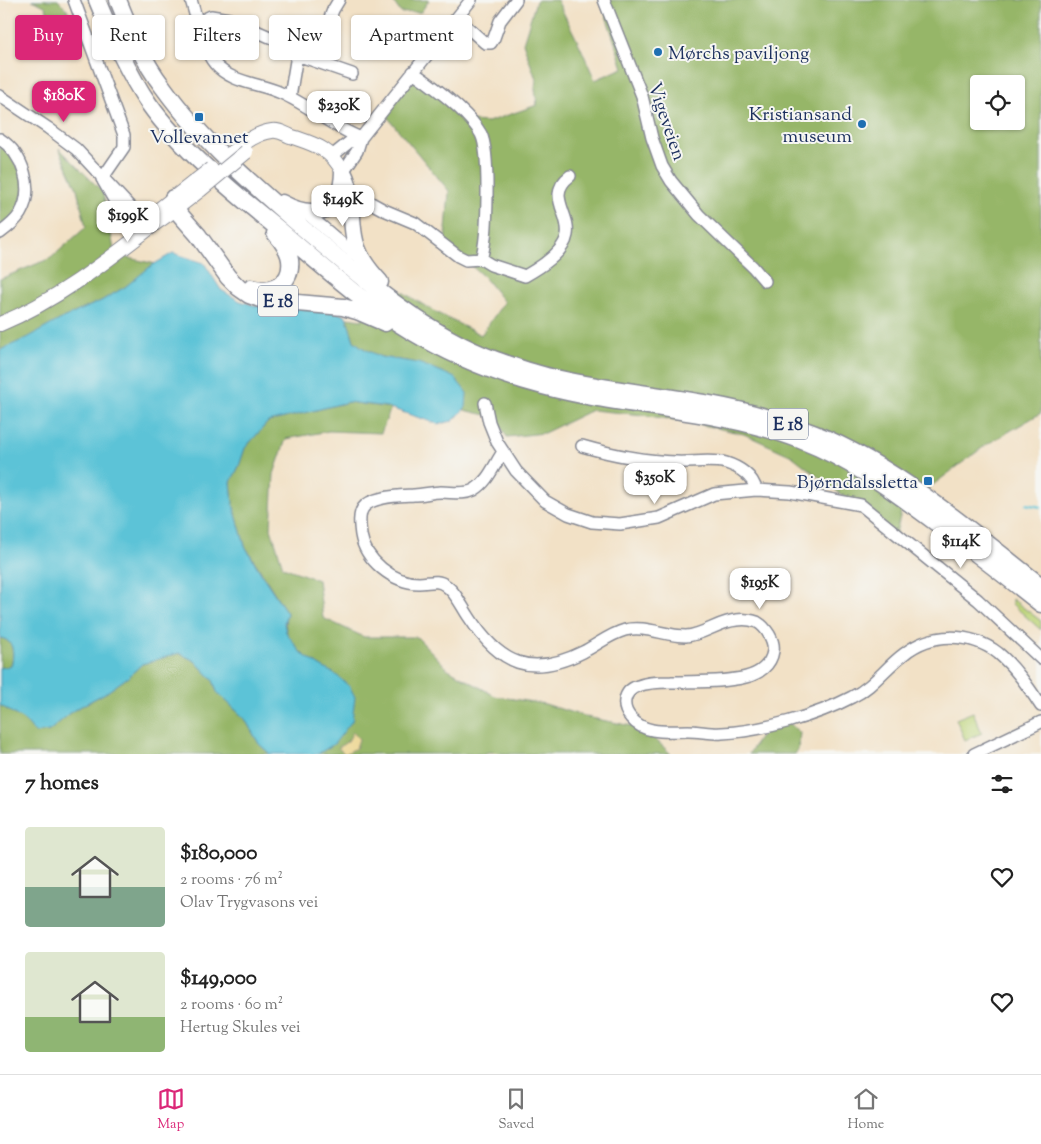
<!DOCTYPE html>
<html lang="en">
<head>
<meta charset="utf-8">
<style>
  body { margin:0; font-family:"Sorts Mill Goudy",serif; background:#f6f6f6; color:#222; height:100vh; display:flex; flex-direction:column; font-size:19px; white-space:nowrap }
  * { box-sizing:border-box; margin:0 }
  p { font-size:16px; color:#767676 }
  .icon { flex:none; width:28px; height:28px; fill:none; stroke:currentColor; stroke-width:2; stroke-linecap:round; stroke-linejoin:round }
  .map { position:relative; height:754px; overflow:hidden }
  .details { display:flex; flex-direction:column; background:#fff; flex:1 }
  .details>* { flex:none }
  .banner { position:absolute; left:15px; top:15px; width:500px; height:45px; display:flex; gap:10px }
  .controls { position:absolute; left:970px; top:75px; display:grid; gap:10px }
  .controls a { display:grid; place-items:center; width:55px; height:55px; border-radius:5px; background:#fff; box-shadow:0 1px 4px #0004; font-size:25px }
  .price { position:absolute; translate:-50% -42px; padding:0 11px; border-radius:10px; background:#fff; color:#222; font-size:16px; line-height:32px; filter:drop-shadow(0 1px 2px #0008) }
  .price::after { content:''; position:absolute; left:50%; top:30px; width:15px; height:11px; margin-left:-8px; background:inherit; clip-path:polygon(0 0,100% 0,50% 100%) }
  .price.selected { background:#db2777; color:#fff }
  ul { padding:0; list-style:none }
  li { display:flex; align-items:center; gap:15px; height:125px; padding:0 25px }
  li span { display:grid; place-items:center; flex:none; width:140px; height:100px; border-radius:5px; color:#555 }
  li>.icon { margin-inline-start:auto }
  span .icon { width:60px; height:60px; fill:#fffc; stroke-width:1 }
  li b { font-size:21px }
  h2 { display:flex; justify-content:space-between; align-items:center; height:60px; padding:0 25px; font-size:21px }
  .tag { padding:0 18px; border-radius:5px; background:#fff; box-shadow:0 1px 4px #0004; font-size:18px; line-height:45px }
  .tag.selected { background:#db2777; color:#fff }
  .tabs { display:flex; justify-content:space-around; align-items:center; height:70px; border-top:1px solid #e0e0e0; background:#fff; font-size:14px; color:#767676 }
  .tabs a { display:grid; justify-items:center; gap:2px }
  .tabs .selected { color:#db2777 }
  .map>svg:first-child { display:block }
</style>
</head>
<body>
<div class="map">
<svg width="1041" height="754" viewBox="0 0 1041 754">
  <rect width="100%" height="100%" fill="#f6f6f2"/>
  <filter id="ink" filterUnits="userSpaceOnUse"><feTurbulence type="fractalNoise" baseFrequency=".02" numOctaves="2"/><feDisplacementMap in="SourceGraphic" scale="10" xChannelSelector="R" yChannelSelector="G"/><feConvolveMatrix kernelMatrix="1 2 1 2 8 2 1 2 1" color-interpolation-filters="sRGB"/></filter>
  <filter id="wash" filterUnits="userSpaceOnUse"><feTurbulence type="fractalNoise" baseFrequency=".0096" numOctaves="4" result="noise"/><feDisplacementMap in="SourceGraphic" scale="20" xChannelSelector="R" yChannelSelector="G"/><feGaussianBlur stdDeviation="1.12" result="paint"/><feColorMatrix in="noise" values="0 0 0 0 0 0 0 0 0 0 0 0 0 0 0 0 0 1.4 0 .05"/><feComposite in="paint" operator="in"/></filter>
  <g filter="url(#wash)">
    <rect width="100%" height="100%" fill="#f2e1c6"/>
    <path fill="#bdd478" stroke="#6c826b" d="M 1012,599 L 1041,621 L 1041,630 L 1012,604 Z
      M 973,712 L 982,733 L 965,740 L 956,719 Z"/>
    <path fill="#96b668" stroke="#587263" fill-rule="evenodd" d="M 32,0 L 58,0 L 94,40 L 51,45 L 46,34 L 51,20 L 45,6 Z
      M 392,0 L 429,0 L 421,12 L 401,13 Z
      M 539,0 L 557,0 L 580,46 L 595,80 L 623,68 L 601,0 L 1041,0 L 1041,413 L 986,445 L 902,508 L 895,537 L 792,456 L 744,434 L 694,423 L 643,415 L 592,410 L 544,433 L 507,437 L 495,417 L 464,410 L 466,407 L 418,363 L 381,357 L 363,348 L 354,341 L 347,318 L 362,320 L 378,269 L 391,285 L 435,312 L 481,335 L 504,302 L 484,277 L 445,243 L 449,191 L 384,113 L 414,80 L 431,86 L 471,121 L 488,122 L 537,105 L 535,89 L 536,79 L 523,43 L 536,1 ZM 979,84 L 1016,84 L 1016,121 L 979,121 Z
      M 0,140 L 26,180 L 17,216 L 0,226 Z
      M 59,148 L 103,192 L 115,255 L 156,264 L 125,287 L 101,301 L 63,318 L 27,339 L 0,350 L 0,279 L 51,258 L 86,227 L 77,189 Z
      M 348,402 L 391,408 L 381,433 L 329,431 L 286,439 L 274,474 L 271,528 L 283,567 L 318,580 L 323,618 L 364,637 L 417,637 L 448,669 L 495,696 L 545,704 L 586,717 L 643,728 L 671,754 L 510,754 L 489,752 L 483,754 L 318,754 L 334,744 L 335,674 C 313,663 277,643 287,613 L 245,546 L 233,504 L 231,482 L 239,466 L 245,448 L 268,422 Z
      M 0,638 C 15,640 14,655 11,666 L 0,668 Z
      M 179,653 L 195,661 L 213,680 L 217,692 L 245,719 L 259,744 L 270,754 L 0,754 L 0,705 L 25,721 L 35,733 L 49,731 L 74,710 L 107,692 L 128,677 L 142,664 Z
      M 786,720 L 800,733 L 798,750 L 795,754 L 749,754 L 768,724 Z"/>
    <path fill="#eeda9e" stroke="#84847e" d="M 353,732 L 359,739 L 356,748 L 345,754 L 338,748 L 348,741 Z"/>
    <path fill="#5bc3d7" stroke="#3b799a" d="M 173,253 L 204,263 L 221,290 L 240,301 L 257,306 L 321,306 L 346,316 L 354,341 L 363,348 L 381,357 L 418,363 L 442,372 L 455,378 L 467,393 L 466,407 L 453,421 L 438,424 L 387,407 L 348,402 L 268,422 L 245,448 L 239,466 L 231,482 L 233,504 L 245,546 L 262,575 L 287,613 L 284,623 L 286,632 L 301,653 L 320,666 L 335,674 L 350,687 L 355,697 L 352,721 L 334,744 L 318,754 L 270,754 L 259,744 L 245,719 L 217,692 L 213,680 L 195,661 L 179,653 L 142,664 L 128,677 L 107,692 L 74,710 L 49,731 L 35,733 L 25,721 L 0,705 L 0,668 L 11,666 C 14,655 15,640 0,638 L 0,350 L 27,338 L 63,318 L 101,301 L 125,287 L 151,266 Z"/>
    <g fill="none" stroke-linecap="round" stroke-linejoin="round">
      <path stroke="#5bc3d7" stroke-width="2.5" d="M 1026,504 L 1041,507"/>
    </g>
  </g>
  <g filter="url(#ink)">
    <g fill="none" stroke-linecap="round" stroke-linejoin="round">
      <defs>
        <path id="minor" d="M 74,0 L 124,135 L 124,147 L 102,179
          M 191,0 C 197,19 203,50 215,64 C 231,83 259,83 281,93 C 309,105 332,127 361,138
          M 604,0 L 642,96 L 652,138 L 662,166 L 671,181 L 699,215 L 753,267 L 765,281
          M 457,18 L 485,43 L 491,43 L 494,38 L 500,21 L 516,0
          M 198,22 L 211,16 L 229,19 L 272,38 L 297,55 L 352,74
          M 0,96 L 48,128 L 76,149 L 144,222 L 144,233 L 132,231 L 102,179
          M 290,97 L 297,55 L 326,28 L 333,10 L 339,0
          M 0,139 C 23,154 35,189 20,214 C 15,222 7,228 0,233
          M 332,156 L 352,140 L 361,138
          M 343,172 L 357,151 L 361,138 L 471,0
          M 364,199 L 384,210 L 415,223 L 458,256 L 466,260 L 481,259 C 488,239 490,152 481,134 C 469,112 433,86 413,72
          M 305,212 L 361,260
          M 481,259 L 491,265 L 525,276 C 539,268 564,253 567,235 C 571,214 545,195 570,176
          M 485,403 L 489,422 L 497,442 L 516,471 L 545,501 L 568,514 L 592,522 L 620,524 L 659,518 L 714,494 L 756,490 L 790,492 L 861,505 L 978,600 L 1041,659
          M 582,446 C 613,455 644,461 676,462 C 691,463 712,459 726,463 C 739,467 753,476 756,490
          M 503,452 C 494,465 488,482 474,490 C 464,495 452,492 441,492 C 432,492 423,495 414,495 C 400,496 371,496 363,508 C 358,515 360,527 361,535 C 365,560 393,583 419,583 C 429,583 437,579 445,585 C 456,592 462,607 469,617 C 500,665 531,678 583,652 C 597,645 610,634 625,630 C 645,625 665,636 686,636 C 704,635 719,621 737,620 C 743,619 752,620 757,622 C 766,627 775,641 773,651 C 771,665 759,674 746,677 C 722,683 695,681 671,682 C 660,682 648,682 638,686 C 623,691 621,707 631,718 C 645,735 669,731 688,731 C 700,731 711,734 722,733 C 763,731 816,716 852,697 C 873,687 886,667 904,654 C 931,632 970,632 998,653 C 1015,667 1029,688 1041,706
          M 974,754 L 1041,722"/>
        <path id="major" d="M 231,153 C 243,144 256,133 272,131 C 279,130 283,133 290,136 C 313,144 331,148 343,172
          M 143,222 L 193,183
          M 0,324 C 58,300 108,260 157,222 C 172,212 186,201 200,190"/>
        <path id="highway" d="M 97,0 C 112,36 127,72 149,104 C 180,148 233,192 275,226 C 318,262 360,301 409,330 C 451,355 496,374 543,386 C 628,409 717,408 800,440 C 852,460 895,492 939,525 C 973,551 1007,577 1041,604
          M 118,0 C 130,30 143,61 163,87 C 202,141 254,186 304,229 C 360,277 426,335 496,360 C 514,366 532,373 551,377 C 624,394 700,397 772,419
          M 343,172 C 354,192 350,214 354,236 C 357,255 368,269 380,282
          M 173,198 L 176,210 L 198,235 L 228,277 L 239,288 L 249,295 L 263,300 L 343,307 L 357,311 L 385,323
          M 282,203 C 315,221 342,212 343,172
          M 251,288 C 271,294 293,284 290,260 C 289,250 281,240 275,233
          M 802,429 C 887,458 971,531 1041,586"/>
      </defs>
      <use href="#minor" stroke="#868892" stroke-width="14"/>
      <use href="#major" stroke="#868892" stroke-width="16"/>
      <use href="#highway" stroke="#868892" stroke-width="19"/>
      <use href="#minor" stroke="#fff" stroke-width="11"/>
      <use href="#major" stroke="#fff" stroke-width="14"/>
      <use href="#highway" stroke="#fff" stroke-width="16"/>
      <defs>
        <path id="major-bridge" d="M 193,183 L 211,169
          M 200,190 L 246,152"/>
      </defs>
      <use href="#major-bridge" stroke="#868892" stroke-width="16" stroke-linecap="butt"/>
      <use href="#major-bridge" stroke="#fff" stroke-width="14"/>
    </g>
  </g>
  <g fill="#1f6fb2" stroke="#f6f6f2" stroke-width="2">
    <circle cx="658" cy="52" r="5"/>
    <rect x="194" y="112" width="10" height="10" rx="2.5"/>
    <circle cx="862" cy="124" r="5"/>
    <rect x="923" y="476" width="10" height="10" rx="2.5"/>
  </g>
  <g text-anchor="middle" stroke-width="4" stroke-linejoin="round" paint-order="stroke">
    <g fill="#f6f6f2" stroke="#5d6b8a" stroke-width="1">
      <rect x="258" y="285.5" width="40" height="31" rx="4"/>
      <rect x="768" y="408.5" width="40" height="31" rx="4"/>
    </g>
    <g font-size="18" font-weight="bold" fill="#1b2f5e">
      <text x="278" y="307">E 18</text>
      <text x="788" y="430">E 18</text>
    </g>
    <g font-size="19" fill="#1b2f5e" stroke="#f6f6f2" text-anchor="end">
      <text x="668" y="59" text-anchor="start">Mørchs paviljong</text>
      <text x="852" y="120">Kristiansand<tspan x="852" dy="22">museum</tspan></text>
      <text x="199" y="143" text-anchor="middle">Vollevannet</text>
      <text x="918" y="488">Bjørndalssletta</text>
    </g>
    <g font-size="19" fill="#1b2f5e" stroke="#f6f6f2">
      <text transform="translate(668 121) rotate(71)" y="7">Vigeveien</text>
    </g>
  </g>
</svg>
<div class="controls">
<a><svg class="icon" aria-label="locate" viewBox="0 0 24 24"><circle cx="12" cy="12" r="6"/><path d="M12 2v4M12 18v4M2 12h4M18 12h4"/></svg></a>
</div>
<b class="price selected" style="left:64px;top:123px">$180K</b>
<b class="price" style="left:339px;top:133px">$230K</b>
<b class="price" style="left:343px;top:227px">$149K</b>
<b class="price" style="left:128px;top:243px">$199K</b>
<b class="price" style="left:655px;top:505px">$350K</b>
<b class="price" style="left:961px;top:569px">$114K</b>
<b class="price" style="left:760px;top:610px">$195K</b>
<div class="banner">
<a class="tag selected">Buy</a>
<a class="tag">Rent</a>
<a class="tag">Filters</a>
<a class="tag">New</a>
<a class="tag">Apartment</a>
</div>
</div>
<section class="details">
<h2>7 homes<svg class="icon" aria-label="filters" viewBox="0 0 24 24"><path d="M4 7h16M4 17h16"/><circle cx="9" cy="7" r="2"/><circle cx="15" cy="17" r="2"/></svg></h2>
<ul>
<li><span style="background:linear-gradient(#dfe7d0 60%,#7fa58c 0)"><svg class="icon" aria-label="home" viewBox="0 0 24 24"><path d="M3 11l9-7 9 7M6 9v11h12V9"/></svg></span><div><b>$180,000</b><p>2 rooms · 76 m²</p><p>Olav Trygvasons vei</p></div><svg class="icon" aria-label="heart" viewBox="0 0 24 24"><path d="M12 20l-8-8c-3-5 5-10 8-4 3-6 11-1 8 4z"/></svg></li>
<li><span style="background:linear-gradient(#dfe7d0 65%,#8fb573 0)"><svg class="icon" aria-label="home" viewBox="0 0 24 24"><path d="M3 11l9-7 9 7M6 9v11h12V9"/></svg></span><div><b>$149,000</b><p>2 rooms · 60 m²</p><p>Hertug Skules vei</p></div><svg class="icon" aria-label="heart" viewBox="0 0 24 24"><path d="M12 20l-8-8c-3-5 5-10 8-4 3-6 11-1 8 4z"/></svg></li>
</ul>
</section>
<nav class="tabs">
<a class="selected"><svg class="icon" aria-label="map" viewBox="0 0 24 24"><path d="M3 6l6-2 6 2 6-2v14l-6 2-6-2-6 2zM9 4v14M15 6v14"/></svg>Map</a>
<a><svg class="icon" aria-label="saved" viewBox="0 0 24 24"><path d="M7 4h10v16l-5-4-5 4z"/></svg>Saved</a>
<a><svg class="icon" aria-label="home" viewBox="0 0 24 24"><path d="M3 11l9-7 9 7M6 9v11h12V9"/></svg>Home</a>
</nav>
</body>
</html>
